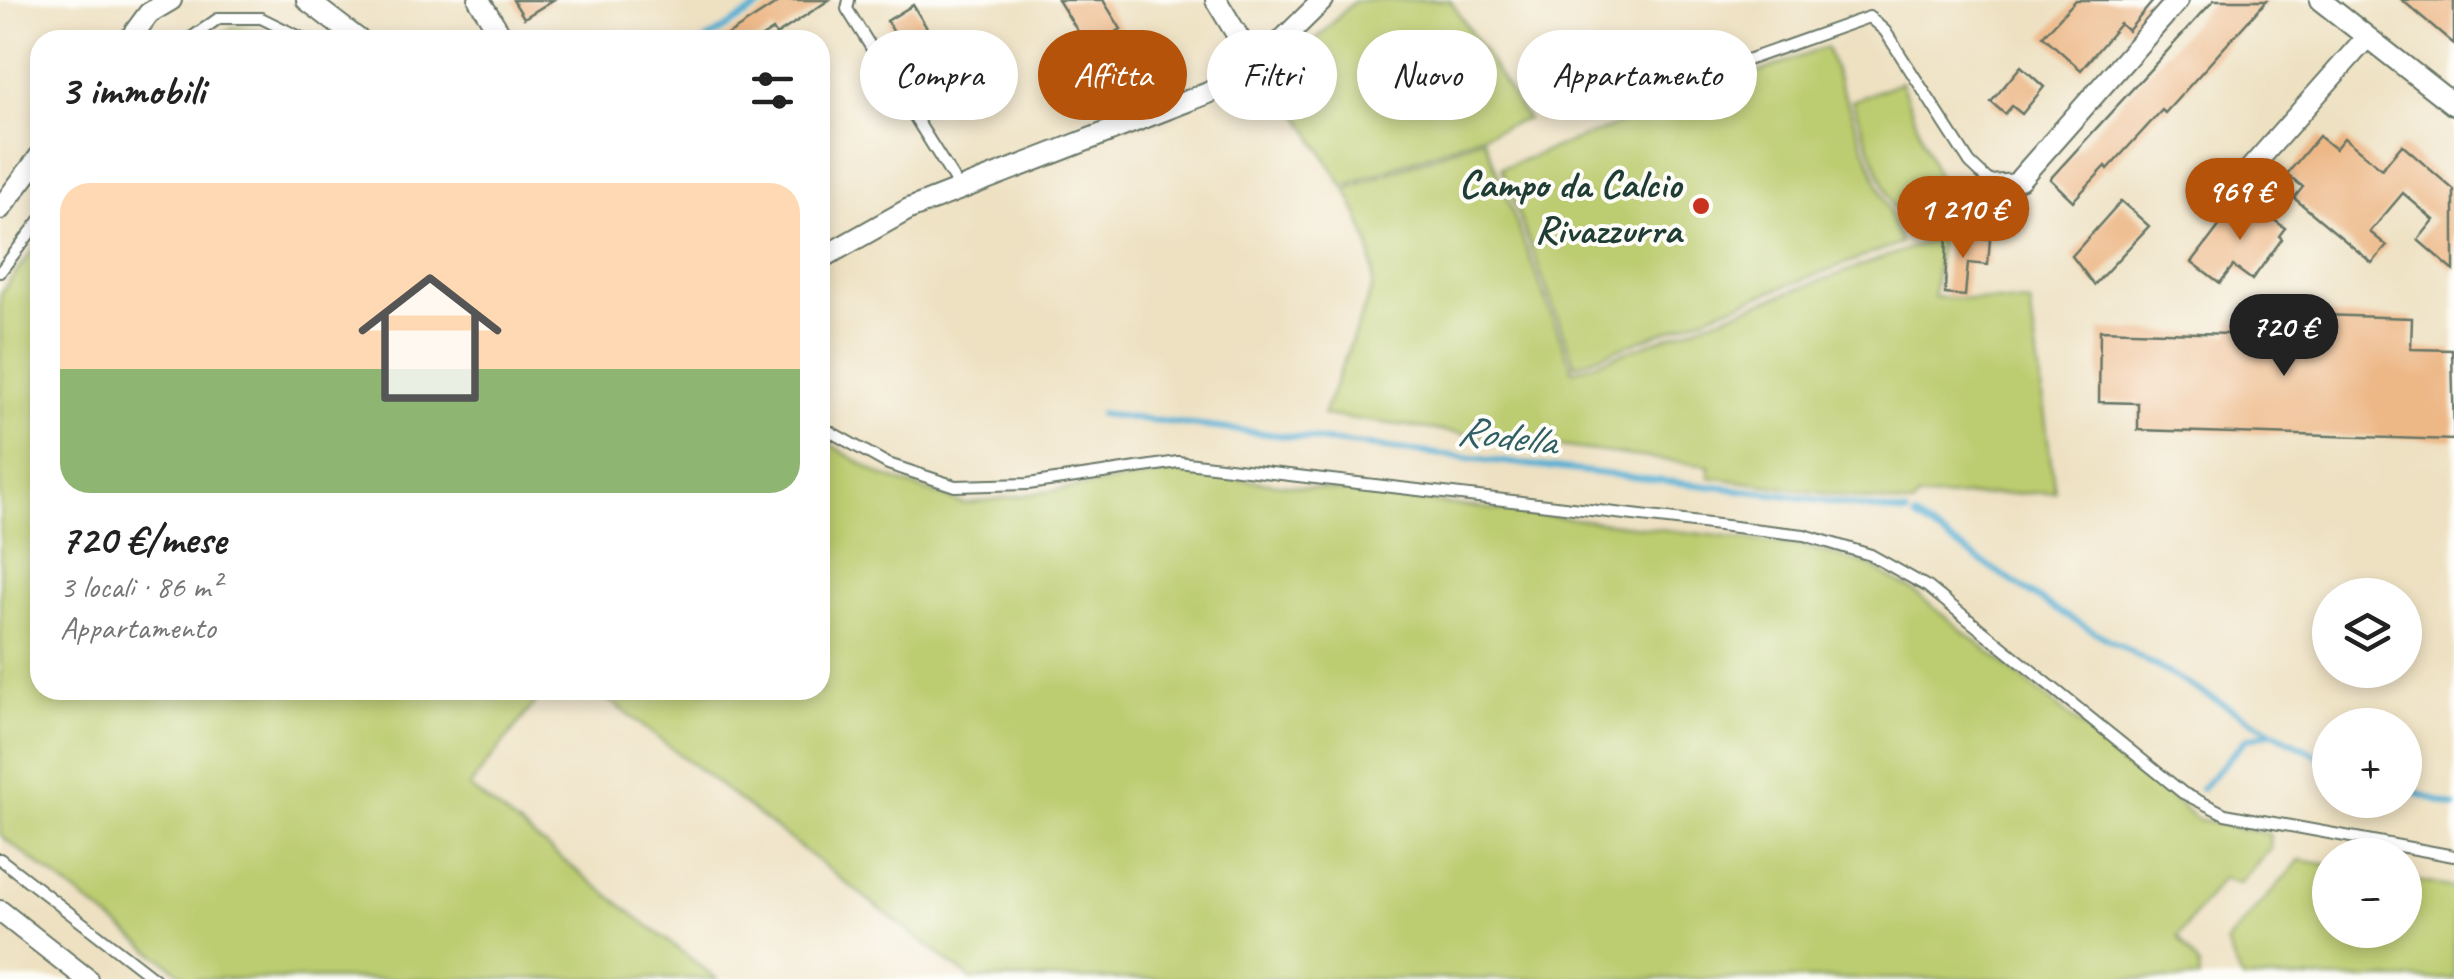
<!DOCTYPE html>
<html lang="it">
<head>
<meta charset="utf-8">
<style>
  body { margin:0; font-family:Caveat,sans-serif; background:#f6f6f6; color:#222; height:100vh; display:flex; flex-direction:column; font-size:38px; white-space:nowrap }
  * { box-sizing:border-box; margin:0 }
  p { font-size:32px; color:#767676 }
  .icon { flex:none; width:55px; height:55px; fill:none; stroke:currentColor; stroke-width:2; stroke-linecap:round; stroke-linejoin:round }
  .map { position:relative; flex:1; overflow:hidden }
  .panel { position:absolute; left:30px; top:30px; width:800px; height:670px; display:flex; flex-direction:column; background:#fff; border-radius:30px; box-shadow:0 5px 15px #0003 }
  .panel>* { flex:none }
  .guide { position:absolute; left:860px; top:30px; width:950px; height:90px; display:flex; gap:20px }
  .fabs { position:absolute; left:2312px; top:578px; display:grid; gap:20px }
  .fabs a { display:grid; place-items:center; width:110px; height:110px; border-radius:50%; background:#fff; box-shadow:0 5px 15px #0003; font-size:50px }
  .price { position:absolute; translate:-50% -85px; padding:0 22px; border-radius:35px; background:#b45309; color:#fff; font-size:32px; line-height:65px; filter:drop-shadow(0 2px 5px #0008) }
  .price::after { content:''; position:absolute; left:50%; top:60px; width:30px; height:22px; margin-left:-15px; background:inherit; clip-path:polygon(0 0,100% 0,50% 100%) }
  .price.current { background:#222; color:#fff }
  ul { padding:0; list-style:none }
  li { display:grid; align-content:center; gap:20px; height:530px; padding:0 30px }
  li+li { border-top:2px solid #e0e0e0 }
  li span { display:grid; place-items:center; height:310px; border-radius:30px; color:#555 }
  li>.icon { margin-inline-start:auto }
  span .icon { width:180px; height:180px; fill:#fffc; stroke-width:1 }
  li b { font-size:42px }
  h2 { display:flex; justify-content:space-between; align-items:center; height:120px; padding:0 30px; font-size:42px }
  .chip { padding:0 35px; border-radius:45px; background:#fff; box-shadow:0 5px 15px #0003; font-size:35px; line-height:90px }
  .chip.current { background:#b45309; color:#fff }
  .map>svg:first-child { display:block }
</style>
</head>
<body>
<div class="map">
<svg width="2454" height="979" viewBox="0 0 2454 979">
  <rect width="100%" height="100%" fill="#fdfcf7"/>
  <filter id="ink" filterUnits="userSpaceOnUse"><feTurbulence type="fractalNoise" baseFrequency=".01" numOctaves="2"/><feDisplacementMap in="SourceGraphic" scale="20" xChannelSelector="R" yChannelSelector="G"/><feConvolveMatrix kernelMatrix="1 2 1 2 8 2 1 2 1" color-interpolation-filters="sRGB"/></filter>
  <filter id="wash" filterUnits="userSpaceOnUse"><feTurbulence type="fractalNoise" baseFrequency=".0048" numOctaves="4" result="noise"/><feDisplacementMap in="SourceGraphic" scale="40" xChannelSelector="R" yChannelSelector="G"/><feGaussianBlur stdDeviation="2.25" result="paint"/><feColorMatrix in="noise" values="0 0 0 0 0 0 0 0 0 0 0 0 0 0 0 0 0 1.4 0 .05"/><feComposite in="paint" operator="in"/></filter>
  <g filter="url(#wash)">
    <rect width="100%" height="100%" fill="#eee1c2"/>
    <path fill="#bccc6f" stroke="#6e8452" stroke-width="2.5" d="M 1355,0 L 1450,0 L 1527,119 L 1343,186 L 1277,79 Z
      M 235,27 L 265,31 L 287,40 L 206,40 Z
      M 1826,47 L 1901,243 L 1575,365 L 1501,168 Z
      M 1901,82 L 1942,189 L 1893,208 L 1852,101 Z
      M 1484,138 L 1573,371 L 1940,237 L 1934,297 L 2030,303 L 2055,492 L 1918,498 L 1913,506 L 1709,477 L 1709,466 L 1323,415 L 1372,288 C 1376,250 1362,223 1346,189 Z
      M 40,241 L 40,690 L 545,690 L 469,787 L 717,979 L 188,979 L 0,835 L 0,294 Z
      M 820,438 L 879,474 L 964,504 L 1178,472 L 1803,546 L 1866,564 L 1912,590 L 2197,819 L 2269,834 L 2271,848 L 2240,883 L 2222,878 L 2178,937 L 2199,966 L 2200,979 L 971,979 L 596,690 L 820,690 Z
      M 2300,860 L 2330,865 L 2330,930 L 2405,930 L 2405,879 L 2454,888 L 2454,979 L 2242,979 L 2226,943 Z"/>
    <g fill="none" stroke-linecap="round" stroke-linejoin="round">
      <path stroke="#55afd3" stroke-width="6" d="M 706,40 L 771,0
        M 1100,414 L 1791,496 L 1907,514
        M 1915,518 L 2056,610 L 2273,732
        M 2201,789 L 2246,739 L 2273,732 L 2330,762
        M 2405,789 L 2454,807"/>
    </g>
    <g id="blocks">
      <path fill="#edb786" d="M 513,0 L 553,0 L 524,18 Z
        M 782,0 L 829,0 L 776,35 L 773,30 L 757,40 L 720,40 Z
        M 1058,0 L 1103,0 L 1121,29 L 1089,49 Z
        M 2076,0 L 2154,0 L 2128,31 L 2120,24 L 2081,70 L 2043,36 Z
        M 2214,0 L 2267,0 L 2165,113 L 2162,110 L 2108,169 L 2106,166 L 2073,201 L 2050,179 Z
        M 2402,0 L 2454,0 L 2454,44 Z
        M 913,5 L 930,33 L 904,49 L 887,21 Z
        M 2021,66 L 2044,87 L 2022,114 L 2012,106 L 2005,114 L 1991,102 Z
        M 2319,136 L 2335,149 L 2344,138 L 2382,169 L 2402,145 L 2454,190 L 2454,271 L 2418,240 L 2434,220 L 2403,193 L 2370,232 L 2387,246 L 2372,263 L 2294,198 L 2303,187 L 2287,174 Z
        M 2242,196 L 2285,228 L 2279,236 L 2282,239 L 2252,280 L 2233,266 L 2220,283 L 2192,262 Z
        M 2121,201 L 2149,226 L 2094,285 L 2072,256 Z
        M 1947,235 L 1990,239 L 1988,265 L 1968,263 L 1965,296 L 1945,294 Z
        M 2257,313 L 2412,318 L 2411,349 L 2452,350 L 2454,440 L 2138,430 L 2138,403 L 2099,402 L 2100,330 L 2230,334 L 2230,318 L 2243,329 Z"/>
    </g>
  </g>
  <g filter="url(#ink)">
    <use href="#blocks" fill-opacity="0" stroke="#677666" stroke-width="2.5"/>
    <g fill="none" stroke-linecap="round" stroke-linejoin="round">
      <defs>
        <path id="service" d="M 849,0 L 847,9 L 960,189
          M 188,40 L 219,18 L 261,18 L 306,40
          M 1702,76 L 1869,17 L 1885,31 L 1970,163 L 1989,181 L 2020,179
          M 0,272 L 40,220
          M 820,426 L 888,464 L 955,486 L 1028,484 L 1178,462 L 1804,535 L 1871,555 L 1928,587 L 2183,793 L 2225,814 L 2454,856
          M 0,859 L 155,979"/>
        <path id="minor" d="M 307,0 L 359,40
          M 479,0 L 504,40
          M 1216,0 L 1256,66
          M 2320,0 L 2454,105
          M 129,40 L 149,13 L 171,0
          M 2243,177 L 2367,37
          M 2020,179 L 2178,0
          M 0,209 L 40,156
          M 820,259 L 909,209 L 1208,93 L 1256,66 L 1323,0
          M 0,911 L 87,979"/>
      </defs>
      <use href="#service" stroke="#677666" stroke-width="14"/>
      <use href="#minor" stroke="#677666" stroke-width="24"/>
      <use href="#service" stroke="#fff" stroke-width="10"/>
      <use href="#minor" stroke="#fff" stroke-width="20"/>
    </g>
  </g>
  <circle fill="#c8321e" stroke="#fdfcf7" stroke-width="4" cx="1701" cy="206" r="10"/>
  <g text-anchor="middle" stroke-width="8" stroke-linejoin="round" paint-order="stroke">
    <g font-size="40" font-weight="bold" fill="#1f3d34" stroke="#fdfcf7" text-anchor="end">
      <text x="1681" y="197">Campo da Calcio<tspan x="1681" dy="46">Rivazzurra</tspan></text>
    </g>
    <g font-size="42" font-style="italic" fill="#2f5f64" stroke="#fdfcf7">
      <text transform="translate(1507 434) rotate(7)" y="15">Rodella</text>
    </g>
  </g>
</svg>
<div class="fabs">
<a><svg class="icon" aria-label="layers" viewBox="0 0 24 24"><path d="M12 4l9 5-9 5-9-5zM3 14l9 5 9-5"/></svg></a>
<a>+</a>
<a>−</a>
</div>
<b class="price" style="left:2240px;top:243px">969 €</b>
<b class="price" style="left:1963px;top:261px">1 210 €</b>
<b class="price current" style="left:2284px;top:379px">720 €</b>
<div class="guide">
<a class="chip">Compra</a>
<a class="chip current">Affitta</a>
<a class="chip">Filtri</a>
<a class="chip">Nuovo</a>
<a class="chip">Appartamento</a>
</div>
<section class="panel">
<h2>3 immobili<svg class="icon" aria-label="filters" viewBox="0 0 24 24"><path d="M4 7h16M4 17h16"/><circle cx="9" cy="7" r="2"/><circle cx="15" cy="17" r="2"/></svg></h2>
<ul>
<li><span style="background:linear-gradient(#ffd9b3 60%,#8fb573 0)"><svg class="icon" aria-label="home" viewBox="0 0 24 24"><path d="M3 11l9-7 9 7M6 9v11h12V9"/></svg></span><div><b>720 €/mese</b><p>3 locali · 86 m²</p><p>Appartamento</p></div></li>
</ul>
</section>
</div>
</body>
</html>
